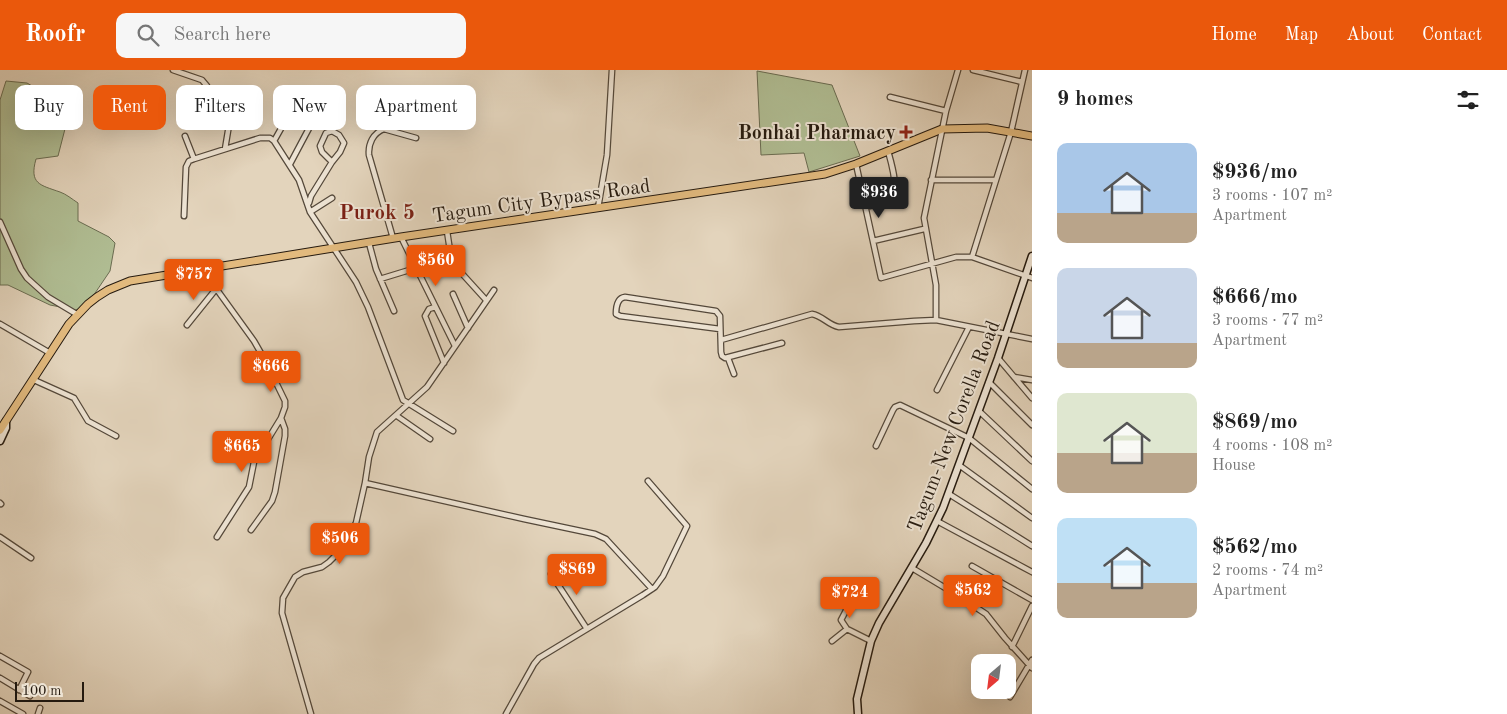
<!DOCTYPE html>
<html lang="en">
<head>
<meta charset="utf-8">
<style>
  body { margin:0; font-family:"Old Standard TT",serif; background:#f6f6f6; color:#222; height:100vh; display:flex; flex-direction:column; font-size:19px; white-space:nowrap }
  * { box-sizing:border-box; margin:0 }
  p { font-size:16px; color:#767676 }
  .icon { flex:none; width:28px; height:28px; fill:none; stroke:currentColor; stroke-width:2; stroke-linecap:round; stroke-linejoin:round }
  .map { position:relative; flex:1; overflow:hidden }
  .side { display:flex; flex-direction:column; background:#fff; width:475px }
  .side>* { flex:none }
  .guide { position:absolute; left:15px; top:15px; width:475px; height:45px; display:flex; gap:10px }
  .needle { width:32px; rotate:208deg }
  .tools { position:absolute; left:971px; top:584px; display:grid; gap:10px }
  .tools a { display:grid; place-items:center; width:45px; height:45px; border-radius:10px; background:#fff; box-shadow:0 5px 20px #0002; font-size:25px }
  .scale { position:absolute; left:15px; bottom:12px; width:69px; box-sizing:border-box; padding-left:5px; border:2px solid #251a0f; border-top:0; font-size:14px; line-height:18px; white-space:nowrap; color:#251a0f; -webkit-text-stroke:4px #ede3d3; paint-order:stroke }
  .price { position:absolute; translate:-50% -42px; padding:0 11px; border-radius:5px; background:#ea580c; color:#fff; font-size:16px; line-height:32px; filter:drop-shadow(0 1px 2px #0008) }
  .price::after { content:''; position:absolute; left:50%; top:30px; width:15px; height:11px; margin-left:-8px; background:inherit; clip-path:polygon(0 0,100% 0,50% 100%) }
  .price.current { background:#222; color:#fff }
  ul { padding:0; list-style:none }
  li { display:flex; align-items:center; gap:15px; height:125px; padding:0 25px }
  li span { display:grid; place-items:center; flex:none; width:140px; height:100px; border-radius:10px; color:#555 }
  li>.icon { margin-inline-start:auto }
  span .icon { width:60px; height:60px; fill:#fffc; stroke-width:1 }
  li b { font-size:21px }
  h2 { display:flex; justify-content:space-between; align-items:center; height:60px; padding:0 25px; font-size:21px }
  .pill { padding:0 18px; border-radius:10px; background:#fff; box-shadow:0 5px 20px #0002; font-size:18px; line-height:45px }
  .pill.current { background:#ea580c; color:#fff }
  header { display:flex; align-items:center; gap:30px; box-sizing:border-box; height:70px; padding:0 25px; background:#ea580c; color:#fff }
  header strong { font-size:24px }
  nav { display:flex; gap:28px; margin-inline-start:auto; font-size:18px }
  .search { width:350px; height:45px; background:#f6f6f6; display:flex; align-items:center; gap:12px; box-sizing:border-box; padding:0 18px; border-radius:10px; color:#767676; font-size:19px }
  main { display:flex; flex:1; min-height:0 }
  .map>svg:first-child { display:block }
</style>
</head>
<body>
<header>
<strong>Roofr</strong>
<div class="search"><svg class="icon" aria-label="search" viewBox="0 0 24 24"><circle cx="10" cy="10" r="6"/><path d="M15 15l6 6"/></svg>Search here</div>
<nav><a>Home</a><a>Map</a><a>About</a><a>Contact</a></nav>
</header>
<main>
<div class="map">
<svg width="1032" height="644" viewBox="0 0 1032 644">
  <rect width="100%" height="100%" fill="#e3d4bc"/>
  <filter id="stains"><feTurbulence type="fractalNoise" baseFrequency=".004" numOctaves="4"/><feColorMatrix values="0 0 0 0 .2 0 0 0 0 .09 0 0 0 0 .02 0 0 0 .5 -.17"/></filter>
  <radialGradient id="worn" r=".72"><stop offset=".6" stop-color="#630" stop-opacity="0"/><stop offset="1" stop-color="#630" stop-opacity=".3"/></radialGradient>
  <path fill="#b0bd93" stroke="#6a6c51" d="M 757,1 L 832,15 L 860,86 L 809,102 L 804,83 L 761,85 Z
    M 6,11 L 27,13 L 44,23 L 59,36 L 66,55 L 58,86 L 36,89 C 29,114 40,115 60,122 C 66,124 72,129 78,133 L 78,151 L 109,167 L 115,173 L 110,201 L 87,235 L 76,240 L 50,235 L 8,215 L 0,215 L 0,30 Z"/>
  <g fill="none" stroke-linecap="round" stroke-linejoin="round">
    <defs>
      <path id="street" d="M 173,0 L 202,10 L 207,16 L 207,26 C 212,26 218,22 224,22 C 235,23 236,39 235,47 L 229,55 L 225,79
        M 973,0 L 1022,12
        M 890,27 L 946,41
        M 185,66 L 194,89 L 260,68 L 270,68 L 274,71 L 299,110 L 310,142 L 356,212 L 368,237 L 403,330 L 453,361
        M 274,71 L 296,32 L 302,33 L 315,41 L 315,47 L 290,94
        M 856,94 L 881,208 L 956,187 L 972,187 L 1032,208
        M 931,110 L 996,110
        M 309,133 L 311,126 L 332,92 L 322,82 L 320,76 L 326,63 L 332,61 L 339,65 L 344,73 L 340,82 L 332,92
        M 866,137 C 873,135 883,134 889,130 C 901,123 891,92 888,81
        M 598,138 L 607,85 L 612,0
        M 310,142 L 332,128
        M 184,146 L 186,97 L 189,91 L 194,89
        M 0,152 L 21,199 L 27,208 L 48,227 L 78,245
        M 447,161 L 451,187 L 456,197 L 486,230
        M 401,167 L 455,276
        M 393,168 L 369,85 C 368,74 373,63 384,59 L 416,68
        M 873,171 L 924,159
        M 369,173 L 376,199 L 394,241
        M 972,187 L 1011,62 L 1025,0
        M 202,199 L 254,271 L 266,292 L 285,331 L 285,337 L 281,348 L 285,359 L 285,366 L 275,422 L 272,431 L 251,460
        M 380,209 L 416,198
        M 453,224 L 468,258
        M 435,237 L 429,239 L 425,246 L 444,293
        M 936,250 L 936,215 L 924,148 L 946,41 L 958,0
        M 0,254 L 50,283
        M 187,255 L 216,219
        M 720,259 L 620,246 L 616,244 C 616,237 617,228 625,227 L 716,241 L 720,246 L 721,282 L 722,286 L 725,288 L 782,273
        M 721,270 L 812,244 C 823,246 828,255 839,257 L 914,251 L 936,250 L 1032,269
        M 728,288 L 734,304
        M 998,288 L 1032,328
        M 1014,307 L 1032,310
        M 34,310 L 74,328 L 88,351 L 116,366
        M 989,312 L 1032,355
        M 937,320 L 969,257
        M 979,341 L 1032,391
        M 397,346 L 430,369
        M 876,376 L 893,340 L 895,337 L 900,335 L 969,368 L 1032,419
        M 959,395 L 1032,448
        M 365,413 L 524,449 L 595,464 L 606,469 L 652,519
        M 949,424 L 1032,476
        M 0,433 L 1,434
        M 937,451 L 1032,502
        M 0,467 L 31,488
        M 217,467 L 249,417 L 254,392 L 281,348
        M 972,496 L 1032,530
        M 912,498 L 957,525 L 986,544 L 1005,568 L 1032,598
        M 551,504 L 587,559
        M 847,559 L 841,550 L 851,531
        M 832,571 L 847,559 L 871,571
        M 1012,577 L 1032,536
        M 0,586 L 28,602 L 19,620
        M 0,608 L 30,626
        M 1010,627 L 1032,590
        M 0,631 L 23,644
        M 38,644 L 40,638
        M 311,644 L 282,543 L 283,528 L 295,507 L 303,502 L 322,497 L 329,492 L 337,484 L 356,453 L 365,413 L 369,387 L 377,362 L 427,317 L 494,220
        M 506,644 L 534,594 L 539,588 L 643,525 L 655,517 L 663,506 L 687,456 L 648,411"/>
      <path id="secondary" d="M 0,371 L 6,358 L 6,351
        M 858,644 L 857,629 L 871,571 L 879,553 L 926,473 L 943,438 L 998,288 L 1032,186"/>
      <path id="primary" d="M 0,360 L 69,254 L 88,234 L 97,227 L 108,220 L 130,211 L 401,167 L 825,104 L 856,94 L 942,59 L 987,58 L 1032,66"/>
    </defs>
    <use href="#street" stroke="#54483a" stroke-width="7"/>
    <use href="#secondary" stroke="#251a0f" stroke-width="9"/>
    <use href="#primary" stroke="#251a0f" stroke-width="9"/>
    <use href="#street" stroke="#ede3d3" stroke-width="4.5"/>
    <use href="#secondary" stroke="#ede3d3" stroke-width="6"/>
    <use href="#primary" stroke="#e2ba7e" stroke-width="7"/>
  </g>
  <path fill="#8f2418" stroke="#ede3d3" stroke-width="2" d="M903.5 54.5h5v5h5v5h-5v5h-5v-5h-5v-5h5z"/>
  <g text-anchor="middle" stroke-width="4" stroke-linejoin="round" paint-order="stroke">
    <g font-size="20" font-weight="bold" fill="#251a0f" stroke="#ede3d3" text-anchor="end">
      <text x="896" y="69">Bonhai Pharmacy</text>
    </g>
    <g font-size="20" fill="#251a0f" stroke="#ede3d3">
      <text transform="translate(541 130) rotate(-8)" y="7">Tagum City Bypass Road</text>
      <text transform="translate(953 356) rotate(-69)" y="7">Tagum-New Corella Road</text>
    </g>
    <g font-size="21" font-weight="bold" fill="#7a1f14" stroke="#ede3d3">
      <text x="377" y="149">Purok 5</text>
    </g>
  </g>
  <rect width="100%" height="100%" filter="url(#stains)"/>
  <rect width="100%" height="100%" fill="url(#worn)"/>
</svg>
<div class="tools">
<a><svg class="needle" viewBox="-14 -14 28 28"><path d="M0-13l5 13h-10z" fill="#e53935"/><path d="M0 13l5-13h-10z" fill="#767676"/></svg></a>
</div>
<div class="scale">100 m</div>
<b class="price current" style="left:879px;top:149px">$936</b>
<b class="price" style="left:436px;top:217px">$560</b>
<b class="price" style="left:194px;top:231px">$757</b>
<b class="price" style="left:271px;top:323px">$666</b>
<b class="price" style="left:242px;top:403px">$665</b>
<b class="price" style="left:340px;top:495px">$506</b>
<b class="price" style="left:577px;top:526px">$869</b>
<b class="price" style="left:973px;top:547px">$562</b>
<b class="price" style="left:850px;top:549px">$724</b>
<div class="guide">
<a class="pill">Buy</a>
<a class="pill current">Rent</a>
<a class="pill">Filters</a>
<a class="pill">New</a>
<a class="pill">Apartment</a>
</div>
</div>
<section class="side">
<h2>9 homes<svg class="icon" aria-label="filters" viewBox="0 0 24 24"><path d="M4 7h16M4 17h16"/><circle cx="9" cy="7" r="2"/><circle cx="15" cy="17" r="2"/></svg></h2>
<ul>
<li><span style="background:linear-gradient(#a9c7e8 70%,#b9a48a 0)"><svg class="icon" aria-label="home" viewBox="0 0 24 24"><path d="M3 11l9-7 9 7M6 9v11h12V9"/></svg></span><div><b>$936/mo</b><p>3 rooms · 107 m²</p><p>Apartment</p></div></li>
<li><span style="background:linear-gradient(#c9d6e8 75%,#b9a48a 0)"><svg class="icon" aria-label="home" viewBox="0 0 24 24"><path d="M3 11l9-7 9 7M6 9v11h12V9"/></svg></span><div><b>$666/mo</b><p>3 rooms · 77 m²</p><p>Apartment</p></div></li>
<li><span style="background:linear-gradient(#dfe7d0 60%,#b9a48a 0)"><svg class="icon" aria-label="home" viewBox="0 0 24 24"><path d="M3 11l9-7 9 7M6 9v11h12V9"/></svg></span><div><b>$869/mo</b><p>4 rooms · 108 m²</p><p>House</p></div></li>
<li><span style="background:linear-gradient(#bfe0f5 65%,#b9a48a 0)"><svg class="icon" aria-label="home" viewBox="0 0 24 24"><path d="M3 11l9-7 9 7M6 9v11h12V9"/></svg></span><div><b>$562/mo</b><p>2 rooms · 74 m²</p><p>Apartment</p></div></li>
</ul>
</section>
</main>
</body>
</html>
